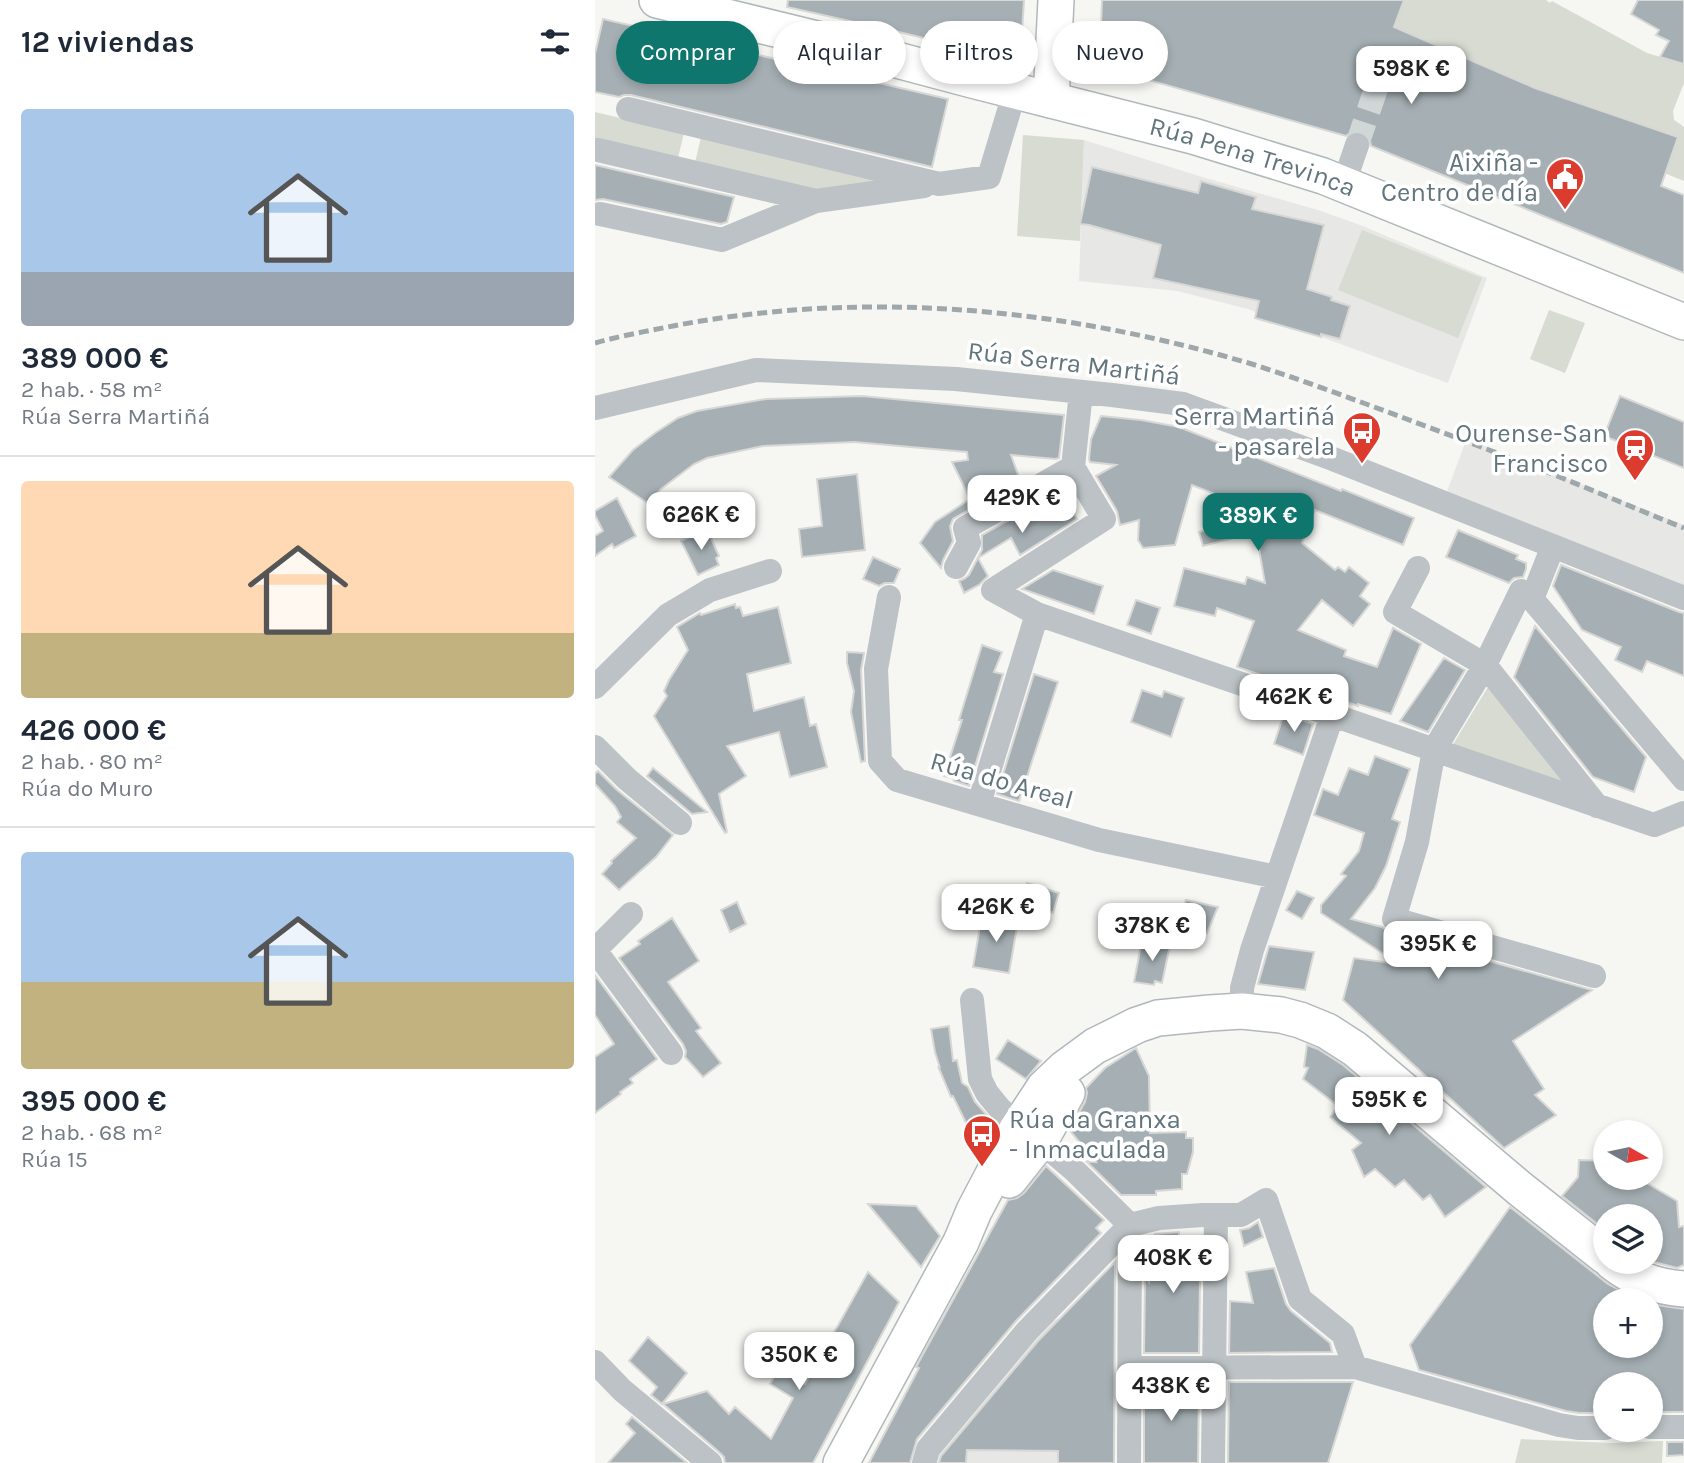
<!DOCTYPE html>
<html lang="es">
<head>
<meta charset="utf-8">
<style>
  body { margin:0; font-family:Karla,sans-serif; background:#f6f6f7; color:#1f2937; height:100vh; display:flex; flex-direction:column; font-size:26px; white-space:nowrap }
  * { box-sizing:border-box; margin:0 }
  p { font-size:23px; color:#747a83 }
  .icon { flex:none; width:38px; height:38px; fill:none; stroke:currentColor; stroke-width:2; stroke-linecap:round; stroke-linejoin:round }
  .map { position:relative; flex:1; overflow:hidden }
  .details { display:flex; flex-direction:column; background:#fff; width:595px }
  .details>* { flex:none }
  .banner { position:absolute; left:21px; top:21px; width:665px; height:63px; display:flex; gap:14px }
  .needle { width:46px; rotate:99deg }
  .buttons { position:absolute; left:998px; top:1120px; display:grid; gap:14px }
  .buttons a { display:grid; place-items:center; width:70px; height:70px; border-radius:50%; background:#fff; box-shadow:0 4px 10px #0003; font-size:35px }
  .price { position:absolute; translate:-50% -60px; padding:0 16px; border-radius:14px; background:#fff; color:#222; font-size:23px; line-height:46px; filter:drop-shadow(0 2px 4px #0008) }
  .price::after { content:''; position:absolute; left:50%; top:42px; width:21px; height:16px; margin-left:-10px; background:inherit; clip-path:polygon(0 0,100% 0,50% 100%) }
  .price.on { background:#0f766e; color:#fff }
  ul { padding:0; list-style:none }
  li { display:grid; align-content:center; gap:14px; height:371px; padding:0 21px }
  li+li { border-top:2px solid #e0e1e3 }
  li span { display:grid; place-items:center; height:217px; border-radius:7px; color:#555 }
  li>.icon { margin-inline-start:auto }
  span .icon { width:126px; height:126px; fill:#fffc; stroke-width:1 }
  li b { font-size:30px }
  h2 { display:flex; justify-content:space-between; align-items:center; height:84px; padding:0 21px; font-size:30px }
  .pill { padding:0 24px; border-radius:32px; background:#fff; box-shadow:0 4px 10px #0003; font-size:24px; line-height:63px }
  .pill.on { background:#0f766e; color:#fff }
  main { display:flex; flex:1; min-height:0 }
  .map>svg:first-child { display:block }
</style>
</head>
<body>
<main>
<section class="details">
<h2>12 viviendas<svg class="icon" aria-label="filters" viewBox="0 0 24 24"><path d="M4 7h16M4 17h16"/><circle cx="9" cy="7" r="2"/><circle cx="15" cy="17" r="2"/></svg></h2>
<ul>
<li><span style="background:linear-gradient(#a9c7e8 75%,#9aa5b1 0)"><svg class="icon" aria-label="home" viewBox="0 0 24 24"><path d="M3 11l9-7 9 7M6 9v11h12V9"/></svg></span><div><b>389 000 €</b><p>2 hab. · 58 m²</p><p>Rúa Serra Martiñá</p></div></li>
<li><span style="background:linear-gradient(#ffd9b3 70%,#c2b280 0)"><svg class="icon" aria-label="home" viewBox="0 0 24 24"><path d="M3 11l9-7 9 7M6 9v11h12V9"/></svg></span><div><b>426 000 €</b><p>2 hab. · 80 m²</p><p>Rúa do Muro</p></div></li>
<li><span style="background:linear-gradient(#a9c7e8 60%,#c2b280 0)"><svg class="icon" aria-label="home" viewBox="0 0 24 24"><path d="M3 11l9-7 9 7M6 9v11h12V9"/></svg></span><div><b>395 000 €</b><p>2 hab. · 68 m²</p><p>Rúa 15</p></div></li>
</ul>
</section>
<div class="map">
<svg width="1089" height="1463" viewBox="0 0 1089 1463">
  <rect width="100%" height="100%" fill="#f6f6f3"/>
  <path fill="#e7e7e6" d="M 489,140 L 604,176 L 726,211 L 765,225 L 892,278 L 853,383 L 726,337 L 660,318 L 661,312 L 653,309 L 582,291 L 484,281 Z
    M 874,440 L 1089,525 L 1089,591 L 850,497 L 870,443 Z
    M 465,1318 L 463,1463 L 338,1463 L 338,1461 L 453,1322 Z"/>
  <path fill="#d7dbd2" d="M 809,0 L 951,0 L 955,3 L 957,1 L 1052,53 L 1089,64 L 1089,83 L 1078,111 L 1079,120 L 1089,127 L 1089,181 L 786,59 Z
    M 0,112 L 89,133 L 82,162 L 0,143 Z
    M 428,135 L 489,140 L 485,241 L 422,236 Z
    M 106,137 L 301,183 L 223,193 L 99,167 Z
    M 767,230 L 887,278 L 863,338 L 743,290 Z
    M 954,310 L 990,323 L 970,373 L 935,359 Z
    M 893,687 L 972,783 L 857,746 Z
    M 926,1439 L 1017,1443 L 1068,1441 L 1067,1463 L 920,1463 Z"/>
  <path fill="#a6b0b4" stroke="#d7d7d5" stroke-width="2" d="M 193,0 L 429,0 L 426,50 L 413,59 L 308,33 L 192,7 Z
    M 507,0 L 809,0 L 799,27 L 940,88 L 1083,137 L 1066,186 L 1089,195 L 1089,273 L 776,146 L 774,136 L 767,131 L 758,131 L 751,136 L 518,70 L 505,50 Z
    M 1043,0 L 1089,0 L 1089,64 L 1065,57 L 1074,41 L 1061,35 L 1064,30 L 1036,14 Z
    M 8,19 L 353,99 L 337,167 L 36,95 L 29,95 L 24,97 L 0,92 L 0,54 Z
    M 0,165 L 139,197 L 132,222 L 126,224 L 8,199 L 0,200 Z
    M 497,167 L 603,193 L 606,181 L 661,197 L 657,209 L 729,225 L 712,289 L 737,297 L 736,300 L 755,306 L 745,339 L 726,334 L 726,337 L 660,318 L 664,301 L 558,278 L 566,245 L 494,225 L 485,224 Z
    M 267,396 L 469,415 L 464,458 L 461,459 L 416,455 L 425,480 L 358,519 L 355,526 L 358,541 L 348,560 L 346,568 L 325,543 L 340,522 L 375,499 L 357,462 L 373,460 L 372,452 L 259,442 L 168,446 L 112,458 L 99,464 L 66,489 L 54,504 L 14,477 L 38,450 L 60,433 L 83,418 L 102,411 L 171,399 Z
    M 1025,396 L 1089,422 L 1089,468 L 1009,436 Z
    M 506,416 L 546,420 L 584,427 L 746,491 L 747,489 L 819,518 L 808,545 L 720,510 L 707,543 L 740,570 L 743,567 L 750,572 L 754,567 L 774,583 L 765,596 L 775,604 L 758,626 L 727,600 L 703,630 L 751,650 L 749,656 L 782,667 L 798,628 L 826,644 L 796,714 L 763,704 L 763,706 L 727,693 L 726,695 L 642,667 L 659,621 L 622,608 L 620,616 L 579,606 L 589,568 L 650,584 L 652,577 L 670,583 L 661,532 L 608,546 L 604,532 L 669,513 L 597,485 L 580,545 L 548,548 L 543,540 L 544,520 L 525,525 L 522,511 L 501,476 L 521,465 L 495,462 L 494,459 L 496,439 Z
    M 262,474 L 270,550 L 207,557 L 204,529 L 227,526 L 222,479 Z
    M 463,497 L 461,517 L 470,497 L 482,519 L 425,555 L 416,538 L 383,558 L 393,576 L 384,585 L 369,593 L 364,581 L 369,579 L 374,575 L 387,550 L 387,535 L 434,509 L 435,513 Z
    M 22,498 L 41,536 L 19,548 L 17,544 L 0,556 L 0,536 L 8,531 L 0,515 L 0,511 Z
    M 863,530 L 923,555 L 921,559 L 931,563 L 931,569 L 928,577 L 919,578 L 914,583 L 851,557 Z
    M 106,531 L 109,537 L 114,534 L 124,556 L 121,558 L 124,565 L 103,575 L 86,541 Z
    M 278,557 L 305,569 L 299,583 L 290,583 L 284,586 L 268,579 Z
    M 966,565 L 1084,612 L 1089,613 L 1089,676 L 1052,661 L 1047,672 L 1020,660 L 1026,647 L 987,630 L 958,586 Z
    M 458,570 L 508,586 L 499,614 L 427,589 Z
    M 541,600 L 565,608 L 556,634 L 532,625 Z
    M 140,604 L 141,608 L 145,607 L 148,616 L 183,607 L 196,663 L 152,674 L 159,711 L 209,697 L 215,726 L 221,724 L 232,767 L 195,777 L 184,732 L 132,746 L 151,776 L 124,794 L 132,832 L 130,833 L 59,716 L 72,696 L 69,691 L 74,680 L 93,650 L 82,627 L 105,613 L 106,615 Z
    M 940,626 L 1051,757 L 1039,792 L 998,777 L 919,677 Z
    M 387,645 L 407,652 L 399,672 L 408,674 L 374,786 L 359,781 L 360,779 L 349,776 L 367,720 L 364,720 Z
    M 252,652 L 269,653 L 266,670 L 270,761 L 266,762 L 256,712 L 259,691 L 252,663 Z
    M 849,658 L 870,670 L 833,732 L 805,721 Z
    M 439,674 L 463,682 L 424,801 L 402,794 Z
    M 547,690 L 567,697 L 569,691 L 589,698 L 576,737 L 536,722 Z
    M 689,714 L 718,724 L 708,755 L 679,744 Z
    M 780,756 L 815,769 L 797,819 L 805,822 L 791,866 L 780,888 L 756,919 L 787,927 L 795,933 L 997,990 L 918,1041 L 949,1089 L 940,1095 L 961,1115 L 909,1148 L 748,1000 L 759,958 L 804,964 L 726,913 L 726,905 L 751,876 L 746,874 L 764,851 L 769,833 L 719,815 L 728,789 L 743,795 L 754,768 L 773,775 Z
    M 58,768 L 112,812 L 97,814 L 52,776 Z
    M 3,771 L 22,790 L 78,835 L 61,857 L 24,890 L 7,874 L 17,863 L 16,861 L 41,838 L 22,822 L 26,817 L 20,806 L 0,784 L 0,774 Z
    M 432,883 L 464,893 L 458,913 L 427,902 Z
    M 702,891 L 719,898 L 707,919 L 691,910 Z
    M 591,900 L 623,907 L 612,933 L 582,927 Z
    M 142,902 L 151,924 L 135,932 L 126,910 Z
    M 387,915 L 423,921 L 414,973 L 378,967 Z
    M 77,918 L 104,961 L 73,982 L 106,1028 L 101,1031 L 126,1063 L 108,1077 L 90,1057 L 91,1051 L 88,1044 L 24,958 L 45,944 L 43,941 Z
    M 547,940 L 575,945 L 567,983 L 560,981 L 559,985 L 539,982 Z
    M 674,946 L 719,952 L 710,990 L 663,984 Z
    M 0,975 L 62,1059 L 35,1079 L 38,1083 L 25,1092 L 26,1094 L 0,1113 L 0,1057 L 19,1044 L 0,1015 Z
    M 354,1026 L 358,1061 L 362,1060 L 367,1083 L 373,1087 L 380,1102 L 401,1125 L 397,1132 L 390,1140 L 379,1124 L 374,1129 L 358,1096 L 356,1097 L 343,1066 L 345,1068 L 340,1052 L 336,1029 Z
    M 413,1040 L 446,1061 L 431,1079 L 401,1059 Z
    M 712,1045 L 723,1049 L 748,1065 L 891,1187 L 850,1217 L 835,1195 L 828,1200 L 809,1180 L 800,1187 L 780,1169 L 769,1177 L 757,1150 L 766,1143 L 735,1117 L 743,1106 L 708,1079 L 713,1068 L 709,1067 Z
    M 541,1048 L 554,1076 L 555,1133 L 591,1132 L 591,1138 L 598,1138 L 598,1152 L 592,1174 L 587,1174 L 587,1189 L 561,1191 L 561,1195 L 526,1195 L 491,1161 L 501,1162 L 476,1132 L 476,1127 L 490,1102 L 492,1093 L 491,1088 L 510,1068 Z
    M 984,1160 L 1010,1161 L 1010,1178 L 1043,1178 L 1082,1201 L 1084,1227 L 1089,1226 L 1089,1265 L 1082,1268 L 1055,1261 L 1055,1216 L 1010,1216 L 1010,1230 L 967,1196 L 983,1177 Z
    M 451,1166 L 509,1220 L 501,1228 L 506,1233 L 421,1321 L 322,1439 L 315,1463 L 274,1463 L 324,1368 L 321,1367 L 413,1200 L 422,1198 L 429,1193 Z
    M 273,1204 L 321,1206 L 345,1236 L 326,1267 Z
    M 915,1207 L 1013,1284 L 1044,1300 L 1010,1300 L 1010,1346 L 1055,1346 L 1055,1304 L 1089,1309 L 1089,1412 L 1055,1412 L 1055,1384 L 1010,1384 L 1010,1413 L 984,1413 L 971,1411 L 824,1370 L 815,1345 L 872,1268 Z
    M 663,1222 L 668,1237 L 649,1246 L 645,1230 L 654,1228 Z
    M 584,1232 L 584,1236 L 606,1236 L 605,1268 L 578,1282 L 605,1278 L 604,1353 L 549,1353 L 550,1277 L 554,1282 L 555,1240 L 560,1234 Z
    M 520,1262 L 519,1463 L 463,1463 L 463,1451 L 372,1450 L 371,1463 L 344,1463 L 346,1456 L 443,1341 Z
    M 679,1268 L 691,1304 L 696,1311 L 735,1343 L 737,1352 L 634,1353 L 635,1301 L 658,1303 L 651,1272 Z
    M 273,1272 L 304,1302 L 218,1463 L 130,1463 L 129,1457 L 124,1452 L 68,1404 L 112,1391 L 134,1414 L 140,1407 L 176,1439 L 198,1398 L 175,1384 L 184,1368 L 210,1384 Z
    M 53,1337 L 92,1373 L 67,1404 L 56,1395 L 62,1387 L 34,1361 Z
    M 634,1382 L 758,1382 L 733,1463 L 633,1463 Z
    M 549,1383 L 604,1383 L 603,1463 L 549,1463 Z
    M 37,1417 L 92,1463 L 13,1463 L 40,1433 L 31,1424 Z
    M 1072,1442 L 1089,1442 L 1089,1455 L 1072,1456 Z"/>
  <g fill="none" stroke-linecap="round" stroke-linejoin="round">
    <path stroke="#d1d6d6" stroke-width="24" stroke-dasharray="24 12" stroke-linecap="butt" d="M 762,145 L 789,65"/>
    <defs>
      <g id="secondary">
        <path id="s1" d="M 62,0 L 238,43 L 377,80 L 598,136 L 728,176 L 1089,322"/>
        <path d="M 456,100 L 461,0"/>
        <path d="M 414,1180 L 445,1141 L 472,1093"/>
        <path d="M 1017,1262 C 1038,1279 1062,1287 1089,1289"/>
        <path d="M 246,1463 L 366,1242 L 379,1211 L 422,1129 L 449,1088 L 470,1068 L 500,1046 L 542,1025 L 563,1018 L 615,1013 L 647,1011 L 686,1015 L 705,1020 L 732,1031 L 760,1049 L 924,1188 L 1010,1256"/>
      </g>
    </defs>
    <use href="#secondary" stroke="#b1b8bb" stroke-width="38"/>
    <path stroke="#bcc2c5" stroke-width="24" d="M 33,109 L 344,184 L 394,177 L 420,91
      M 3,150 L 221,201 L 329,186
      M 749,183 L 762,145
      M 5,214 L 127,240 L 221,201
      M 0,408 L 161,370 L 361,379 L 517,395 L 588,404 L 738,459 L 1089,598
      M 478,467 L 509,519 L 398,590 L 442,614 L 1059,825 L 1089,813
      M 361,567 L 374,543 L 370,528 L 478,467 L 486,392
      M 823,568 L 800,612 L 890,665 L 1002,806
      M 294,597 L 281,669 L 285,761 L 302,780 L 504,840 L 682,877
      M 937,599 L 958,546
      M 0,687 L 73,615 L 115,590 L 175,571
      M 0,747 L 32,779 L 85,823
      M 384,804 L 442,614
      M 0,950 L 76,1053
      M 0,950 L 36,914
      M 999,976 L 799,919 L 822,842 L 839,750 L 890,665 L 926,591 L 937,599 L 1089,779
      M 377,1000 L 385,1079 L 392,1093 L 405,1109 L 424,1125
      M 647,1011 L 647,988 L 657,950 L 737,716
      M 445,1141 L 478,1169 L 535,1225 L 534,1463
      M 0,1362 L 27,1390 L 115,1463
      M 535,1368 L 760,1367 L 964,1425 L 983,1428 L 1010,1428
      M 1055,1427 L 1089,1427
      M 329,1463 L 333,1449 L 432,1331 L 535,1225 L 564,1218 L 608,1215 L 646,1215 L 671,1200 L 705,1299 L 748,1334 L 760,1367
      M 618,1463 L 621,1215"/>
    <use href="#secondary" stroke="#fff" stroke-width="35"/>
    <path stroke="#9ea7aa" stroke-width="5" stroke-dasharray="10 5" stroke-linecap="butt" d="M 0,343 C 25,336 52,331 78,326 C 272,289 471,308 660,365 C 710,381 760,400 809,418 C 857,436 905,454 952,472 C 998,490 1043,510 1089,528"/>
  </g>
  <defs>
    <symbol id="civic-pin" viewBox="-11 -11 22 30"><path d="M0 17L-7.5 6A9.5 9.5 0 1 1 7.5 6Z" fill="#db3c2e" stroke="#fff"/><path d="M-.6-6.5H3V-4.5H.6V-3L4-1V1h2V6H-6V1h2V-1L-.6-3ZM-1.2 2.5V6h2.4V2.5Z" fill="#fff"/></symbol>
    <symbol id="bus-pin" viewBox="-11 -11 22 30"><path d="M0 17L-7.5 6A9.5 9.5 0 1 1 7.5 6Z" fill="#db3c2e" stroke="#fff"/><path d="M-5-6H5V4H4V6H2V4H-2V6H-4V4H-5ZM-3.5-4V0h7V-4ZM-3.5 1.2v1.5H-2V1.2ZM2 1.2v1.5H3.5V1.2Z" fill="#fff"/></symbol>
    <symbol id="station-pin" viewBox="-11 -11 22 30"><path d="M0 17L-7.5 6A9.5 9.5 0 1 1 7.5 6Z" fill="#db3c2e" stroke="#fff"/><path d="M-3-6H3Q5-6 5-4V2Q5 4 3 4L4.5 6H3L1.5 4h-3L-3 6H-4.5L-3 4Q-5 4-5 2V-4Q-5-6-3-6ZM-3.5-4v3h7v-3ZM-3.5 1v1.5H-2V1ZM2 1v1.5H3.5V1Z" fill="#fff"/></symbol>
  </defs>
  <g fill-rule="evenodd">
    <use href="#civic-pin" x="948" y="155" width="44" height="60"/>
    <use href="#bus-pin" x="745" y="409" width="44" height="60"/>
    <use href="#station-pin" x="1018" y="426" width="44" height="60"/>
    <use href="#bus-pin" x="365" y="1112" width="44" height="60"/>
  </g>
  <g text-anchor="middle" stroke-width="7" stroke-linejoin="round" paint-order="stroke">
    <g font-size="26" fill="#62757d" stroke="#fff">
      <text dy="9" stroke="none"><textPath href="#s1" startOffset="616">Rúa Pena Trevinca</textPath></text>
      <text transform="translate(479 363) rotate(7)" y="9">Rúa Serra Martiñá</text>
      <text transform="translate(407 780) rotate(16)" y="9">Rúa do Areal</text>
    </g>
    <g font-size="26" fill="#62757d" stroke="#fff" text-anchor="end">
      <text x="943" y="171">Aixiña -<tspan x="943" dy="30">Centro de día</tspan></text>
      <text x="740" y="425">Serra Martiñá<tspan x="740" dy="30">- pasarela</tspan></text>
      <text x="1013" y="442">Ourense-San<tspan x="1013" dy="30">Francisco</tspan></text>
      <text x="414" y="1128" text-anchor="start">Rúa da Granxa<tspan x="414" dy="30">- Inmaculada</tspan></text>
    </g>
  </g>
</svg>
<div class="buttons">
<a><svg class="needle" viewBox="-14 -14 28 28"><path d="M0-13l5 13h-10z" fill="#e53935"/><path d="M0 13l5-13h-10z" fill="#747a83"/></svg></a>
<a><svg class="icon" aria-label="layers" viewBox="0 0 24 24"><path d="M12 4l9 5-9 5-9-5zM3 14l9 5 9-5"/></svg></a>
<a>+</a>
<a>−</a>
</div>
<b class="price" style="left:816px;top:106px">598K €</b>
<b class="price" style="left:427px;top:535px">429K €</b>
<b class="price" style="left:106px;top:552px">626K €</b>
<b class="price on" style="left:663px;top:553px">389K €</b>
<b class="price" style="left:699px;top:734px">462K €</b>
<b class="price" style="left:401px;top:944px">426K €</b>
<b class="price" style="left:557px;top:963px">378K €</b>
<b class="price" style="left:843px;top:981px">395K €</b>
<b class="price" style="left:794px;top:1137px">595K €</b>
<b class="price" style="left:578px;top:1295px">408K €</b>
<b class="price" style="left:204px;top:1392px">350K €</b>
<b class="price" style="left:576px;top:1423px">438K €</b>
<div class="banner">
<a class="pill on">Comprar</a>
<a class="pill">Alquilar</a>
<a class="pill">Filtros</a>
<a class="pill">Nuevo</a>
</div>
</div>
</main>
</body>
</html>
